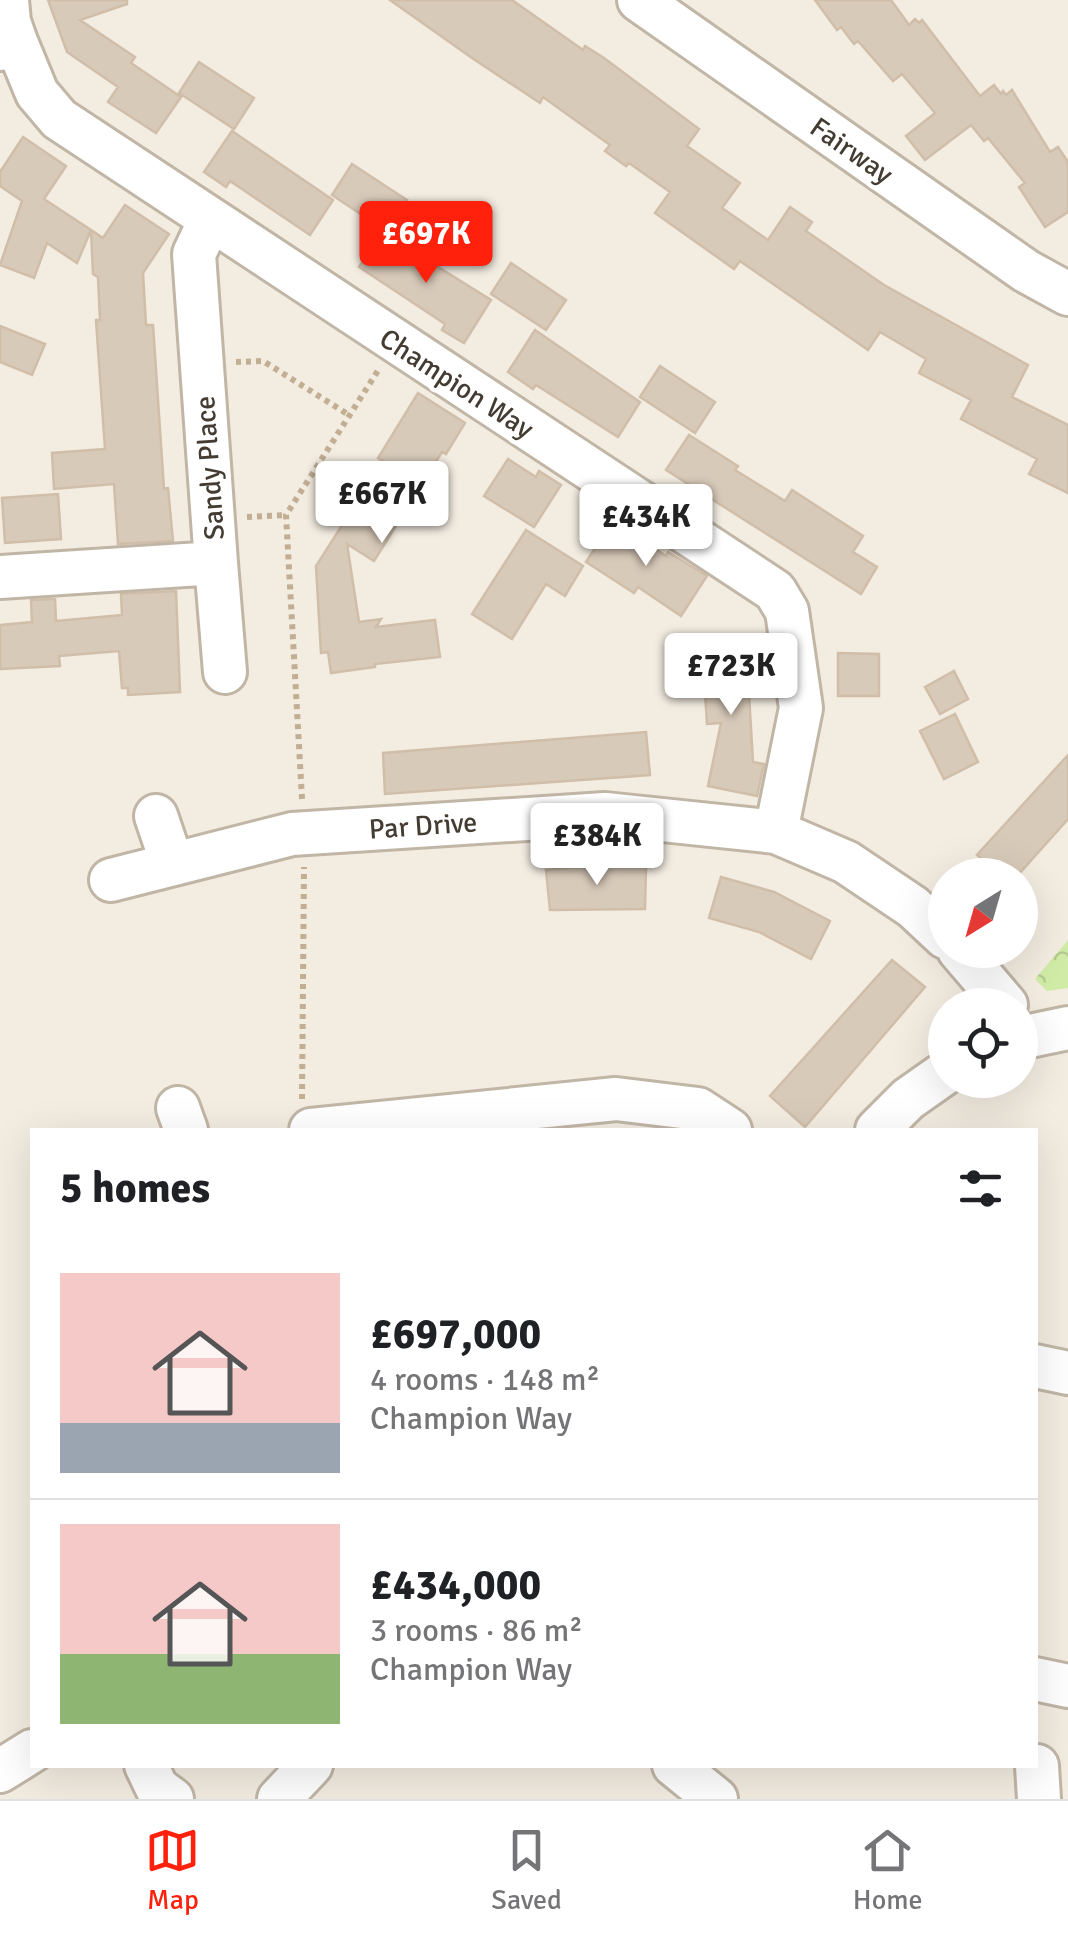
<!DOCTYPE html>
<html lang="en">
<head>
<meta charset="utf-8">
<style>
  body { margin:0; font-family:Signika,sans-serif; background:#f2f2f2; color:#202124; height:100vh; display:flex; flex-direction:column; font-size:38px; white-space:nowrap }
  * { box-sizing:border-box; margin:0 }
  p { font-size:32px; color:#757577 }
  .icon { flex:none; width:55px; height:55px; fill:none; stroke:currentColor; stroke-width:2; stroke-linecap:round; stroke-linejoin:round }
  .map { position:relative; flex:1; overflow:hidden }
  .details { position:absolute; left:30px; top:1128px; width:1008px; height:640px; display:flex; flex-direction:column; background:#fff; border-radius:0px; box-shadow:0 10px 40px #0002 }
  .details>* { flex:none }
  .needle { width:65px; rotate:217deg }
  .controls { position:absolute; left:928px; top:858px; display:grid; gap:20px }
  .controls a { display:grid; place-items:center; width:110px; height:110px; border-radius:50%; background:#fff; box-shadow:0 10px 40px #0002; font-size:50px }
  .price { position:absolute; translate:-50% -85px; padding:0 22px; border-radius:10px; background:#fff; color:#222; font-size:32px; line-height:65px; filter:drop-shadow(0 2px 5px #0008) }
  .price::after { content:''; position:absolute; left:50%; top:60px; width:30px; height:22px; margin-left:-15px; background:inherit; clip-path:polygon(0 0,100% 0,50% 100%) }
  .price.active { background:#ff210c; color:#fff }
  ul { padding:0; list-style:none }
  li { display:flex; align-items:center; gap:30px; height:250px; padding:0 30px }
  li+li { border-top:2px solid #e0e0e0 }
  li span { display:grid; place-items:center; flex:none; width:280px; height:200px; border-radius:0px; color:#555 }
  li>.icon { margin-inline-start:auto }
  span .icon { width:120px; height:120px; fill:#fffc; stroke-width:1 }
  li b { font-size:42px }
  h2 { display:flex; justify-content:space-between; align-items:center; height:120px; padding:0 30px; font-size:42px }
  .tab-bar { display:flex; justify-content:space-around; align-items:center; height:140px; border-top:2px solid #e0e0e0; background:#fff; font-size:28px; color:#757577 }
  .tab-bar a { display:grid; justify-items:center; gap:5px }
  .tab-bar .active { color:#ff210c }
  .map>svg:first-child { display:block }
</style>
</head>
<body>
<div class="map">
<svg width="1068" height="1799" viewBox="0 0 1068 1799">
  <defs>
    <pattern id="park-crowns" width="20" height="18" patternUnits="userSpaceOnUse" patternTransform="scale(2.5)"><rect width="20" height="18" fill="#d0eba6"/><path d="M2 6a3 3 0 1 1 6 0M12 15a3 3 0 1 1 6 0" fill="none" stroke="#b4ca8f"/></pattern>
  </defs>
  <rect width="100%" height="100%" fill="#f3ece1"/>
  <path fill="url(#park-crowns)" d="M 1068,940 L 1068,988 L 1047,991 L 1035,979 Z"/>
  <path fill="#d8cab9" stroke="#d0bea9" stroke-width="2.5" d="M 48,0 L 127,0 L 127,4 L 80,20 L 135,57 L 131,63 L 181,97 L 156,133 L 108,102 L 118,87 L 67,52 Z
    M 390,0 L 512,0 L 583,50 L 585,46 L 604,58 L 699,129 L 687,146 L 740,183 L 722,208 L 768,240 L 790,207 L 812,222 L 806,231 L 884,285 L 1028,365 L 1012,397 L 1068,425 L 1068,493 L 1029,474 L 1037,459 L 961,419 L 971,400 L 919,373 L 926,359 L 880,332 L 868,350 L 740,261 L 734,269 L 655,213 L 670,192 L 629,163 L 626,166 L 605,151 L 610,145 L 543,97 L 540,103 L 472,58 Z
    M 815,0 L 891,0 L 909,25 L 915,19 L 919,23 L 922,20 L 980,96 L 994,85 L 1001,94 L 1003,91 L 1006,95 L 1012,90 L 1050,152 L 1058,147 L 1068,162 L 1068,212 L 1045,227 L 1019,187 L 1025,183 L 988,138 L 984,141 L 971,125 L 925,160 L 906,136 L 935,113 L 902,74 L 893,81 L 858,41 L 854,44 L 841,27 L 837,30 Z
    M 199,62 L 254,98 L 234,129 L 179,93 Z
    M 232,131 L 333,200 L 310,235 L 230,181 L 226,187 L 204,172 Z
    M 23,137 L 66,166 L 44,199 L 91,230 L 77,263 L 47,243 L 34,278 L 0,265 L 22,201 L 0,186 L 0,172 Z
    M 352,164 L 407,200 L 386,231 L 332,195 Z
    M 125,205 L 169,234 L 143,273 L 146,325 L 153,325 L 164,489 L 168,488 L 173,541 L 118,544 L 114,484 L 54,489 L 52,453 L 105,449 L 96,320 L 100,320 L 98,277 L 93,274 L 91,230 L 103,238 Z
    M 382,232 L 491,300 L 464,343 L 442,330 L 445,324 L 359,267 Z
    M 511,263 L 566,300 L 546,330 L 491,294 Z
    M 0,326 L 45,344 L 32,375 L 0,362 Z
    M 535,330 L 640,402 L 618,437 L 536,385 L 533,389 L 508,372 Z
    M 660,366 L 715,402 L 695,433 L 640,397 Z
    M 418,393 L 465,423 L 446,454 L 442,452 L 374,561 L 347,544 L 359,622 L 381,619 L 376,627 L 435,620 L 440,657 L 375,664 L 375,667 L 331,673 L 328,652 L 321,653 L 316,566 L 383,461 L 378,458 Z
    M 689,435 L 738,466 L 735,470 L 785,501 L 792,490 L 863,536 L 853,552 L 877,567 L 861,594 L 666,470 Z
    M 508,459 L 536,477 L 539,471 L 561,485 L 534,527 L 484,496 Z
    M 58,494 L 61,539 L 5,543 L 2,498 Z
    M 613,521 L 666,556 L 668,552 L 707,576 L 681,616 L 638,587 L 634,593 L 586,562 Z
    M 526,530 L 583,566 L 565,596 L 546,584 L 512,639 L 472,614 Z
    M 176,591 L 180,692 L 128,695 L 128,688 L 122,688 L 119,651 L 59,656 L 60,666 L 0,669 L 0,625 L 32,622 L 31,600 L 55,599 L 56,621 L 122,615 L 121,594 Z
    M 746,643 L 753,762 L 764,764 L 757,796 L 708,786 L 721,723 L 707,724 L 702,646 Z
    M 838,653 L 879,654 L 879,696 L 838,696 Z
    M 954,671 L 968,699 L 940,714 L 925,687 Z
    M 955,714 L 978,762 L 944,779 L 920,731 Z
    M 646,732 L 650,775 L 385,794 L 383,753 Z
    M 1068,755 L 1068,819 L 1018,875 L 999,875 L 977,855 Z
    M 600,865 L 646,867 L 645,909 L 550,910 L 546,870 Z
    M 721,877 L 774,892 L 830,921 L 811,959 L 759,932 L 709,918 Z
    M 892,960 L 925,987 L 805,1127 L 770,1096 Z"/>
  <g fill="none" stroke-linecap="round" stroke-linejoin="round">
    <defs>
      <path id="minor" d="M 639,0 L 1026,271 L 1068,294
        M 16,42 L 37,93 L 59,119 L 775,591 L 787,611 L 801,708 L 776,832
        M 0,49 L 16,42 L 9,22 L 7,0
        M 216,563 L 225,672
        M 0,577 L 216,563 L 194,254 L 210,220
        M 156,816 L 172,863
        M 111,880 L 292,834 L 605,814 L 776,832 L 846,862 L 913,907 L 945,937
        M 959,950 L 1006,1005
        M 1020,1038 L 1068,1028
        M 178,1108 L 186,1130
        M 311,1130 L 616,1099 L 698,1109 L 730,1130
        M 877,1130 L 908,1099 L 945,1073
        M 1035,1366 L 1068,1373
        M 1035,1679 L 1068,1686
        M 146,1765 L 157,1788 L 172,1799
        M 674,1765 L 716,1799
        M 1037,1766 L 1039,1799
        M 0,1771 L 32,1751
        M 279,1799 L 311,1765"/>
    </defs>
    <use href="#minor" stroke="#c1b6a6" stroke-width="48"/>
    <path stroke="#c2ae93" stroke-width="6" stroke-dasharray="5 5" stroke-linecap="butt" d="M 236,362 L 263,361 L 349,415
      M 247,517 L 286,515
      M 302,799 L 286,515 L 379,369
      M 302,1099 L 304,867"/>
    <use href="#minor" stroke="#fff" stroke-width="42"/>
  </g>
  <g text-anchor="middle" stroke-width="9" stroke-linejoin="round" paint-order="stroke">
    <g font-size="28" fill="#443c32" stroke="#fff">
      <text transform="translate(852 150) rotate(35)" y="10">Fairway</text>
      <text transform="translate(457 383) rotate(33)" y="10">Champion Way</text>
      <text transform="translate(209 468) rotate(-94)" y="10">Sandy Place</text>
      <text transform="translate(423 825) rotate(-4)" y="10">Par Drive</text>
    </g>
  </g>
</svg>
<div class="controls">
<a><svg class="needle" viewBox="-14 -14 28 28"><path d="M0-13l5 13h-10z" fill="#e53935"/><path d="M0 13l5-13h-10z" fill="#757577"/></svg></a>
<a><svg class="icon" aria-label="locate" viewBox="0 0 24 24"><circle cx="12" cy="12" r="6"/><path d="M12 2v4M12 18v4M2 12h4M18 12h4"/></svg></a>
</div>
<b class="price active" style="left:426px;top:286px">£697K</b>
<b class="price" style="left:382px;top:546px">£667K</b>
<b class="price" style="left:646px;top:569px">£434K</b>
<b class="price" style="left:731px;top:718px">£723K</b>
<b class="price" style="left:597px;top:888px">£384K</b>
<section class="details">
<h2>5 homes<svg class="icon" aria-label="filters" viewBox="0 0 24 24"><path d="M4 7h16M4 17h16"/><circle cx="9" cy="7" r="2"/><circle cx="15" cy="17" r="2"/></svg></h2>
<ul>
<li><span style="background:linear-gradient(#f6c9c9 75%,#9aa5b1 0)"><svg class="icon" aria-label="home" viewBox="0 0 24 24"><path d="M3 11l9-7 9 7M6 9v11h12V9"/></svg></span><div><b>£697,000</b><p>4 rooms · 148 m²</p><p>Champion Way</p></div></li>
<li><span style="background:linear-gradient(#f6c9c9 65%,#8fb573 0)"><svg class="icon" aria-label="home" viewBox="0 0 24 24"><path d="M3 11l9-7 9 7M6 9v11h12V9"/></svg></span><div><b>£434,000</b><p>3 rooms · 86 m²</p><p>Champion Way</p></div></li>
</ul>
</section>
</div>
<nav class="tab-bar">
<a class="active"><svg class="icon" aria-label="map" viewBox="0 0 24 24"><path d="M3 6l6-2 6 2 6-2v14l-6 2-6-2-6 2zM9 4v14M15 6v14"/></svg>Map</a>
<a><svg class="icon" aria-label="saved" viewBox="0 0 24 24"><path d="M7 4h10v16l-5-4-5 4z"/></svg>Saved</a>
<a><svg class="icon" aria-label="home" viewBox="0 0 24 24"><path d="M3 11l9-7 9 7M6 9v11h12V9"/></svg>Home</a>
</nav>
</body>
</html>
